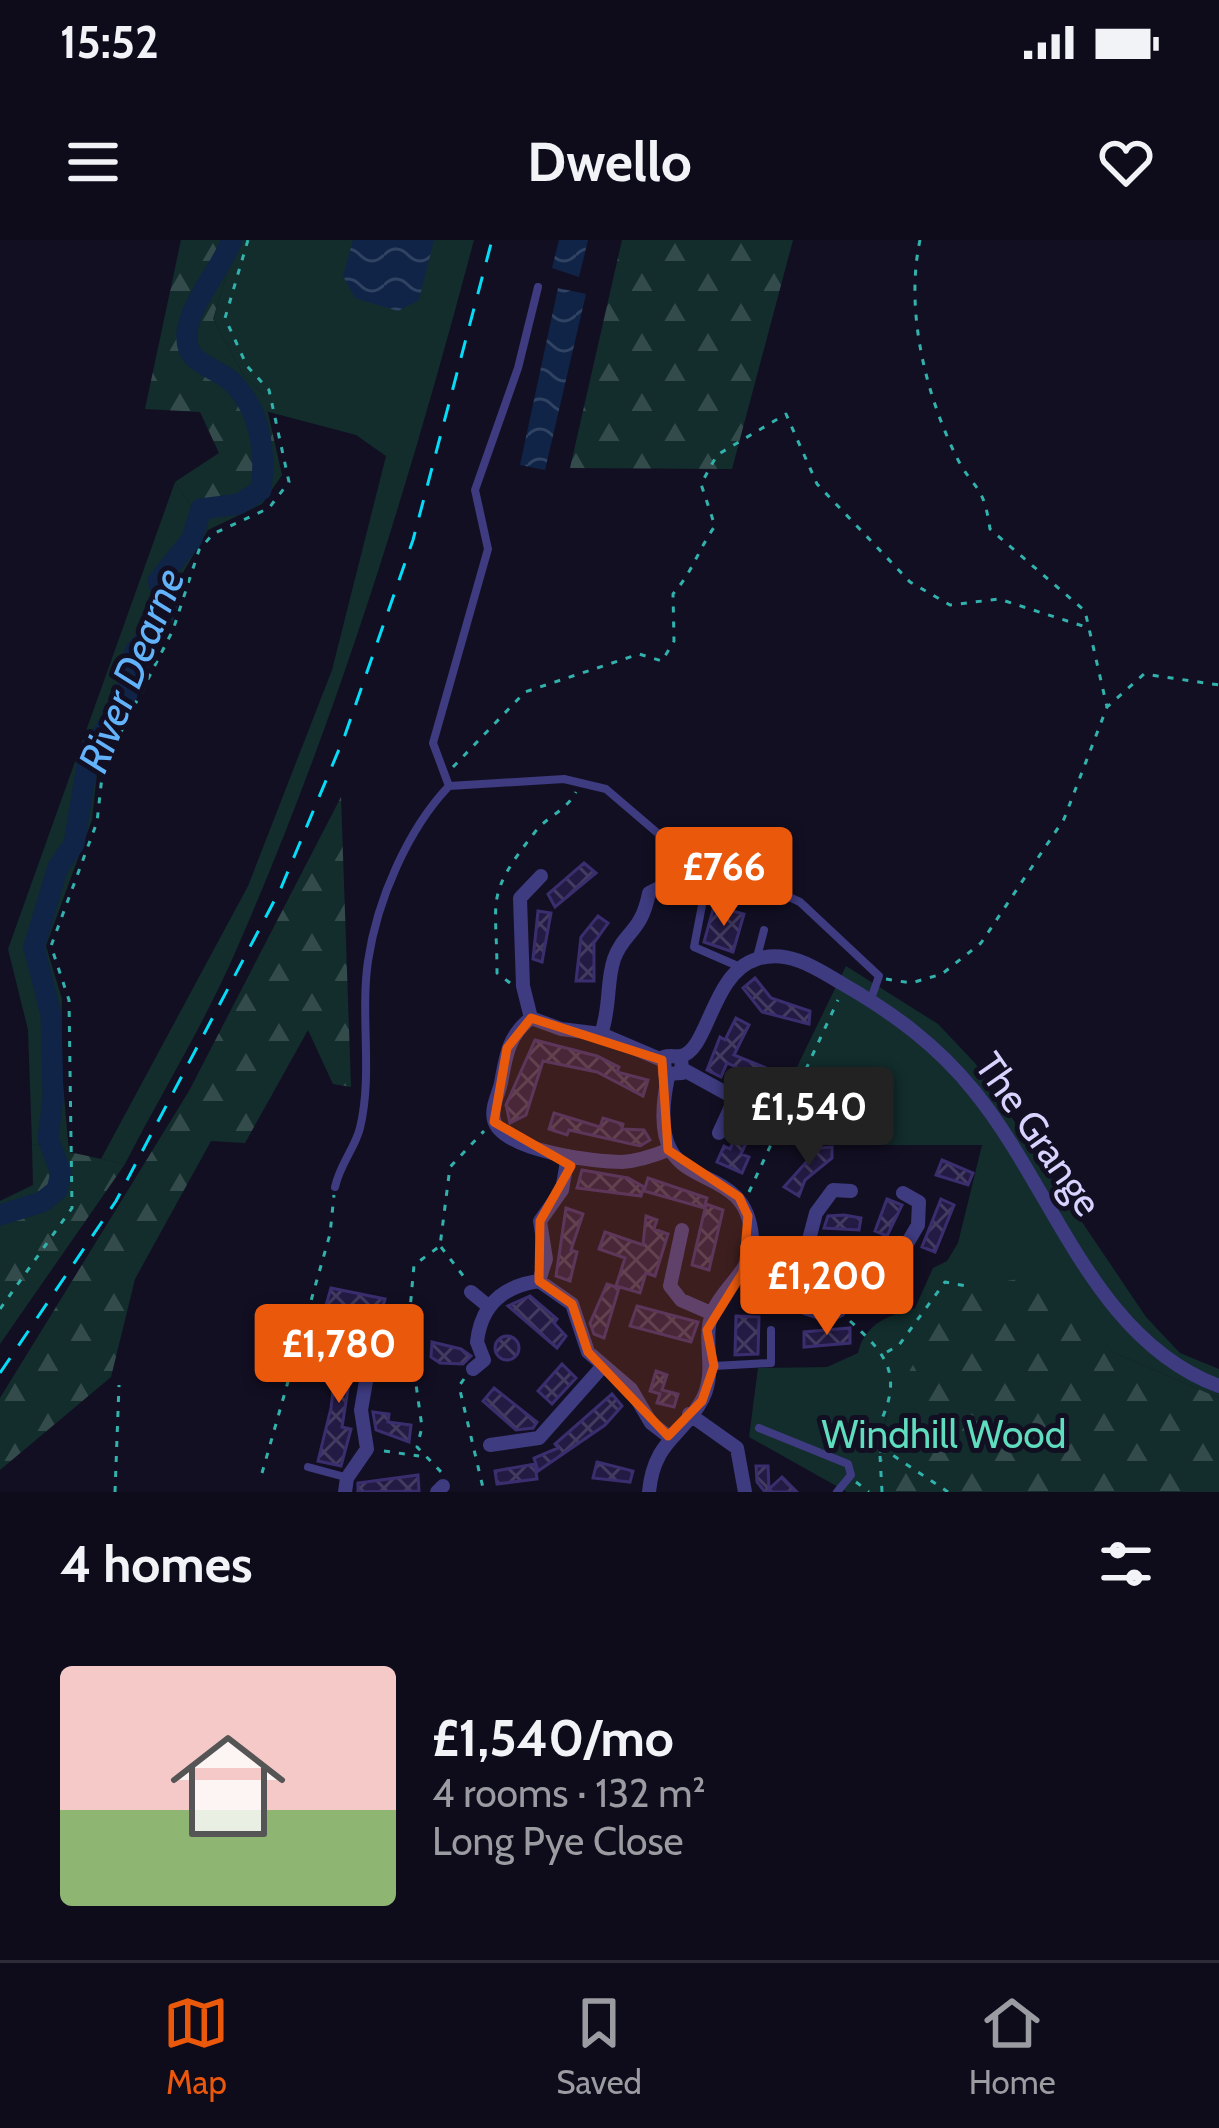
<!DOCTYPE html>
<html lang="en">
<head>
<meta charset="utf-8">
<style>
  body { margin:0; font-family:Cabin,sans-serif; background:#171423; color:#f1f3f6; height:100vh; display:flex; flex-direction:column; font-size:45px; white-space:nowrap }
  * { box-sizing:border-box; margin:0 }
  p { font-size:39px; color:#9b9ba2 }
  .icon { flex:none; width:66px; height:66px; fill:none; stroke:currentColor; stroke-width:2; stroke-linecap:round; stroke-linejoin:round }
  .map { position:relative; height:1252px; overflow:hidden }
  .details { display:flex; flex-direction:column; background:#0e0b1a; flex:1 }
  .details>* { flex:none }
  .price { position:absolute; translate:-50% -102px; padding:0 27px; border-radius:12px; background:#ea580c; color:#fff; font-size:39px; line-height:78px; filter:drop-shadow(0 3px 6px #0008) }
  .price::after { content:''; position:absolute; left:50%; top:72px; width:36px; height:27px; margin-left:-18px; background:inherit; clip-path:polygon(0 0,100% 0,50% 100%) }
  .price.active { background:#222; color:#fff }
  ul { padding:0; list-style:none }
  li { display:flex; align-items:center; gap:36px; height:300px; padding:0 60px }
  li+li { border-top:3px solid #2e2b39 }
  li span { display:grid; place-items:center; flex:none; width:336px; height:240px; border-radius:12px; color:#555 }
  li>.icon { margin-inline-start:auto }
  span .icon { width:144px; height:144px; fill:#fffc; stroke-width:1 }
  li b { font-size:51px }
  h2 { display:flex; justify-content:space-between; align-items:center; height:144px; padding:0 60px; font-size:51px }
  .status { display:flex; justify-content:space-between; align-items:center; height:84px; padding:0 60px; background:#0e0b1a; direction:ltr }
  .status svg { height:33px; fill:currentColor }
  header { display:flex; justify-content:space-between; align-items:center; height:156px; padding:0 60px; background:#0e0b1a; font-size:54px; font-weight:700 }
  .dock { display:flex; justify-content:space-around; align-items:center; height:168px; border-top:3px solid #2e2b39; background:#0e0b1a; font-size:33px; color:#9b9ba2 }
  .dock a { display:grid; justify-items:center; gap:6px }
  .dock .active { color:#ea580c }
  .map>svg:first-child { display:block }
</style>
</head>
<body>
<div class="status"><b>15:52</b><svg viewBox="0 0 49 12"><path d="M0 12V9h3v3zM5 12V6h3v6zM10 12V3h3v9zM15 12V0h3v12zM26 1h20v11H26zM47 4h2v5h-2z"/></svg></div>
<header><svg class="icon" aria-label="menu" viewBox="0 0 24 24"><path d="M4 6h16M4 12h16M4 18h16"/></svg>Dwello<svg class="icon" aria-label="heart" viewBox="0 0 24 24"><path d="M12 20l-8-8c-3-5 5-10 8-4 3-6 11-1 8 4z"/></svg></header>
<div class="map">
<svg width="1219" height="1252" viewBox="0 0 1219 1252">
  <defs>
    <pattern id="forest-firs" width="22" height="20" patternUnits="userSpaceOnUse" patternTransform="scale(3)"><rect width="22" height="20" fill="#122d2c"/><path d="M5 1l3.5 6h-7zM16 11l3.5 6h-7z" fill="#344b4c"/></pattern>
    <pattern id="water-waves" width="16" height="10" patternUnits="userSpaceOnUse" patternTransform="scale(3)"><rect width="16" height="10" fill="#0f2447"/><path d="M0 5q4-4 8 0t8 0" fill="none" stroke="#314363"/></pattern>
    <pattern id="building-cross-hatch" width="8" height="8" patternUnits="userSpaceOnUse" patternTransform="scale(3)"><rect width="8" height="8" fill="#241b44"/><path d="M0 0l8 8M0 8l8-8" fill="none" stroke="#433b60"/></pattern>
  </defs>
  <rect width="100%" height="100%" fill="#120f23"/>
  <path fill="#122d2c" d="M 237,0 L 474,0 C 410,241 338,477 238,706 C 206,781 162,852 125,924 L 101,919 L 248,646 L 332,430 L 386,216 L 356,195 L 265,171 L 264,155 L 244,136 L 213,79 Z
    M 175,242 L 208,290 L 181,336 L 174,378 L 98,524 L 92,580 L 46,706 L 62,759 L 61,821 L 69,912 L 32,904 L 28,790 L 8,709 Z
    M 846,726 L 938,784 L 975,823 L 1146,1077 L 1180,1113 L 1219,1129 L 1219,1158 L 1113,1112 L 1039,1036 C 974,1080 899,1114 881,1197 C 877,1215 888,1234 885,1252 L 847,1252 L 749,1197 L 758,1128 L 827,1127 L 858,1113 C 865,1083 888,1076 915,1068 L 933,1028 L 947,1021 L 958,1003 L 982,905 L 759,905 Z"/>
  <path fill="url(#forest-firs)" d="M 181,0 L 237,0 L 213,79 L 244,136 L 264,155 L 282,235 L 262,264 L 208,290 L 175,242 L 219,213 L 200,172 L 145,169 Z
    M 622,0 L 793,0 L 732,229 L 570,228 Z
    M 341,557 L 351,847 L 333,844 L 308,790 L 245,903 L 211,901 L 135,1039 L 111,1137 L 0,1230 L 0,1158 L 189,851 Z
    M 32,904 L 125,924 L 0,1104 L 0,961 L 33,945 Z
    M 1040,1035 L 1113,1112 L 1219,1158 L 1219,1252 L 885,1252 L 879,1203 L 891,1163 L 956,1050 Z"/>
  <path fill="url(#water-waves)" d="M 353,0 L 434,0 L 419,60 L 398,71 L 355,58 L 343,36 Z
    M 559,0 L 588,0 L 579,37 L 552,28 Z
    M 558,48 L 586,54 L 545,230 L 520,225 Z"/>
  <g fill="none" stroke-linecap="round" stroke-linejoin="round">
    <path stroke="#0f2447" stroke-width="21" d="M 0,975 L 42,962 L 57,950 L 61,933 L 48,898 L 53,858 L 51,775 L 34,707 L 58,627 L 74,604 L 89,514 L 126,458 L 135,411 L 158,386 L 167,366 L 158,341 L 192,299 L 201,269 L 239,264 L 261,250 C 266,215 261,171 234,144 C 217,125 184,127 187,93 C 190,63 221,29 232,0"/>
  </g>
  <path fill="url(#building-cross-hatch)" stroke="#3b2e6f" stroke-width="3" d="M 584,623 L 596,633 L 555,667 L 548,654 Z
    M 714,666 L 744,674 L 733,712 L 704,702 Z
    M 538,671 L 551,673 L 542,722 L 533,719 Z
    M 598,676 L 608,683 L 594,703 L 594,741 L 576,741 L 581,697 Z
    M 755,738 L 771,758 L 810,771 L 809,784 L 762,772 L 743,748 Z
    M 736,778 L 749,785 L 734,815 L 786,836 L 781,848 L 727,823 L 721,837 L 707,830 L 720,797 L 725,800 Z
    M 535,800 L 597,816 L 619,827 L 617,832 L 648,840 L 643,856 L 597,832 L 543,821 L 526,875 L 510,883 L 506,865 Z
    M 554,873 L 600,887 L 603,878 L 623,884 L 622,889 L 644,890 L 650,900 L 640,906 L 569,890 L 567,895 L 549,889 Z
    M 744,879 L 755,884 L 741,914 L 749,917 L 742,933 L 717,922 L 724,906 L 730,909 Z
    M 832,907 L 832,918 L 805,940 L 799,956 L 784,947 L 819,908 Z
    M 942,920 L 973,933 L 968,945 L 936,935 Z
    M 582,930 L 628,938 L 644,947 L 641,956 L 577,948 Z
    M 648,938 L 707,958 L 704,968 L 644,951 Z
    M 887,959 L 902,965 L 887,996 L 875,991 Z
    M 941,959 L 954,965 L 935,1012 L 922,1007 Z
    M 706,964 L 723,970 L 709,1030 L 692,1025 Z
    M 566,968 L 583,974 L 571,1010 L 577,1012 L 570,1041 L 556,1036 Z
    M 844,975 L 861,978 L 859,990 L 824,988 L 828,976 Z
    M 646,976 L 657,980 L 654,989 L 668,994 L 655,1036 L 646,1033 L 640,1053 L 616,1046 L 625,1018 L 599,1009 L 605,992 L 643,1005 Z
    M 779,1023 L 814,1031 L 811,1044 L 782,1035 L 767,1052 L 756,1051 L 759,1038 Z
    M 607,1044 L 619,1048 L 604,1098 L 594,1094 L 590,1083 Z
    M 331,1048 L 385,1059 L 380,1076 L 326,1065 Z
    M 530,1056 L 557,1079 L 554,1083 L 566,1096 L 557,1108 L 508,1066 Z
    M 637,1066 L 698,1082 L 691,1102 L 630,1086 Z
    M 736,1076 L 759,1077 L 758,1114 L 735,1115 Z
    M 850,1088 L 850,1103 L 804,1107 L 804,1092 Z
    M 340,1093 L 356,1098 L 342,1187 L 351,1189 L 341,1226 L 318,1221 L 331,1168 Z
    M495 1108a12 12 0 1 1 24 0a12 12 0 1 1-24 0Z
    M 432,1102 L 461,1109 L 471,1116 L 463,1124 L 440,1123 L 431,1117 Z
    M 562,1124 L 576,1138 L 552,1164 L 538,1151 Z
    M 656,1131 L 667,1135 L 662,1150 L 678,1154 L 674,1167 L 657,1163 L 660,1154 L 650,1151 Z
    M 494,1148 L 537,1182 L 533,1188 L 516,1190 L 483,1161 Z
    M 612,1154 L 622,1166 L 605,1185 L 538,1231 L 534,1218 L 558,1208 L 555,1204 Z
    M 373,1172 L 389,1174 L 388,1182 L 411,1185 L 409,1202 L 376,1190 Z
    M 597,1222 L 633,1231 L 630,1242 L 593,1238 Z
    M 535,1224 L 537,1239 L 497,1244 L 495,1231 Z
    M 756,1226 L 768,1226 L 769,1249 L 782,1237 L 797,1252 L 765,1252 L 757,1242 Z
    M 418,1235 L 419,1251 L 358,1252 L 358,1243 Z"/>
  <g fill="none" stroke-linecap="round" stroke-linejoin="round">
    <path stroke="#32b2ac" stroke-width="3" stroke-dasharray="6 9" stroke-linecap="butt" d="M 920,0 C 905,70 925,152 956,216 C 974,252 983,241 990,289 L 1085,371 L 1107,467
      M 453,527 L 525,452 L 639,414 L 662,421 L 674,401 L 673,354 C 693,331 698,310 715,286 L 701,244 L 717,215 L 786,174 L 817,244 L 910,342 L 950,365 L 999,359 L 1089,388
      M 886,739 L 911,743 L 942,734 L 981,703 L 1064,579 L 1107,467 L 1144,434 L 1219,445
      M 510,743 L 497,733 C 497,657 484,657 535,592 C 547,576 565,572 576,552
      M 749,952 L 838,760
      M 441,1007 L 468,1042
      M 0,1069 L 72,968 L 69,760 L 51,706 L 97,582 L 103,527 L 173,390 L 199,310 L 213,294 L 269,268 L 289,242 L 269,150 L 247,126 L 225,78 L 248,0
      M 850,1081 C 886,1114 904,1134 879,1185 C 875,1195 867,1201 864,1210 L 888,1212 L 948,1252
      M 408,1092 L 414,1025 L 440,1006 L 450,927 L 484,891
      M 410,1102 L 422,1187 L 417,1207 L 444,1235
      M 887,1112 L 899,1105 L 945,1042 L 966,1046
      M 464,1139 L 459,1146 L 484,1252
      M 384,1211 L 419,1216
      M 880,1216 L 882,1252
      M 262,1233 L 330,994 L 334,955
      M 856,1242 L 869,1252
      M 115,1252 L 119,1145"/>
    <path stroke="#3e3b81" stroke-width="8" d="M 538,47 L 518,128 L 475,250 L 488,309 L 433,503 L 449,546 L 564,539 L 606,549 L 668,602 L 800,662 L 879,736 L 871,759
      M 703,660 L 694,707 L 740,727
      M 757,717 L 764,690
      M 335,947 C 340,924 355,908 360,888 C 373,834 360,776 368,721 C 377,660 408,589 449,546
      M 331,1081 L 374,1095
      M 714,1126 L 771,1123 L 771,1090
      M 759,1188 L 848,1224 L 851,1235 L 837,1252
      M 308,1227 L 345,1237"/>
    <path stroke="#3e3b81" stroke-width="14" d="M 541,636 L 520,658 L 523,746 L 531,778 L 561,789 L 601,794 L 662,820
      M 531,778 C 508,796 506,816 501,843 C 498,856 491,867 494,880 C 502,911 595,922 622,922 C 638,921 653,916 668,910
      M 601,794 C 611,766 606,743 614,719 C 624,691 641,694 649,653 L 657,649
      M 681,816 L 682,833 L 665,834 L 664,817 C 670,815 675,817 681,816 C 709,810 711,733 757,719 C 788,709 816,728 841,743 C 892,772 937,805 974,851 C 1054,949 1093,1099 1219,1146
      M 684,830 L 735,858 L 719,893
      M 735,858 L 740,847 L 753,851
      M 682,990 L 670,1046 L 681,1060 L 713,1074
      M 753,1002 L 838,1020 L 908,1002 L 918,985 L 919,962 L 903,953
      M 805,1015 L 816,973 L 833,950 L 851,951
      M 539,1041 L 572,1064 L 588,1112 L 631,1149 L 651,1183 L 668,1196
      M 539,1041 L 546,1019 L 540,981 L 562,950 L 568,916
      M 471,1052 L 488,1066
      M 796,1065 L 828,1076 L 839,1071 L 843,1057 L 838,1020
      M 473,1129 L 484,1120 L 477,1102 C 481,1065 503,1046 539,1041
      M 689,1174 L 737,1208 L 745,1252
      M 490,1205 L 539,1198 L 602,1127
      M 345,1252 L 347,1238 L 367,1209 L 361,1170 L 374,1095 L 397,1098
      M 437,1252 L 443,1246
      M 649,1252 C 654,1199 683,1197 703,1158 C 718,1127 700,1098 714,1069 C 726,1044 755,1027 752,997 C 745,908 640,969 668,837"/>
    <path stroke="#06dcf6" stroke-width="3" stroke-dasharray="18 15" stroke-linecap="butt" d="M 0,1133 L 116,961 L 281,648 L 345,495 L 413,300 L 492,0"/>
  </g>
  <path fill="#e8590c" fill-opacity="0.2" stroke="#e8590c" stroke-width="9" stroke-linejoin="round" d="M 531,778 L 662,820 L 668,910 L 739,957 L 748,976 L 743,1032 L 707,1090 L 714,1126 L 702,1161 L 668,1196 L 588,1112 L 572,1064 L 539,1041 L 540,981 L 571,926 L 494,882 L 507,808 Z"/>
  <g text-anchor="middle" stroke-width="10" stroke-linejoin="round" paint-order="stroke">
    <g font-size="39" fill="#d8d2fe" stroke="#120f23">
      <text transform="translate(1039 894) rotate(55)" y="14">The Grange</text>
    </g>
    <g font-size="39" fill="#60dcbe" stroke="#120f23">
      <text x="944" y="1208">Windhill Wood</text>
    </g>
    <g font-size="42" font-style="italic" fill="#63b3fb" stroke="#120f23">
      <text transform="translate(131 430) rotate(-68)" y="15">River Dearne</text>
    </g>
  </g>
</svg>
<b class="price" style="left:724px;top:689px">£766</b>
<b class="price active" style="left:809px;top:929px">£1,540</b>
<b class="price" style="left:827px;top:1098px">£1,200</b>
<b class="price" style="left:339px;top:1166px">£1,780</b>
</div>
<section class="details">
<h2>4 homes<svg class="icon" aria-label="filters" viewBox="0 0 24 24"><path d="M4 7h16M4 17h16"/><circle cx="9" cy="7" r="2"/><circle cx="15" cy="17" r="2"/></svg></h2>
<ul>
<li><span style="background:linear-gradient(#f6c9c9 60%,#8fb573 0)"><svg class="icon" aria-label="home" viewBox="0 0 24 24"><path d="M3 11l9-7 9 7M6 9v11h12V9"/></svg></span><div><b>£1,540/mo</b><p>4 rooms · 132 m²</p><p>Long Pye Close</p></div></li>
</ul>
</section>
<nav class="dock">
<a class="active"><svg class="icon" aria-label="map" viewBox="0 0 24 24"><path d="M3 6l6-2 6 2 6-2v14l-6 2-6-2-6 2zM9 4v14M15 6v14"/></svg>Map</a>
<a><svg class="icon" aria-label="saved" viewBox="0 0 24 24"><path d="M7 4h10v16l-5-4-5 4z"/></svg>Saved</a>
<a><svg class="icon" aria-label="home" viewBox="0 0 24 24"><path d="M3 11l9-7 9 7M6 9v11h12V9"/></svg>Home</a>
</nav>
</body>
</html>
